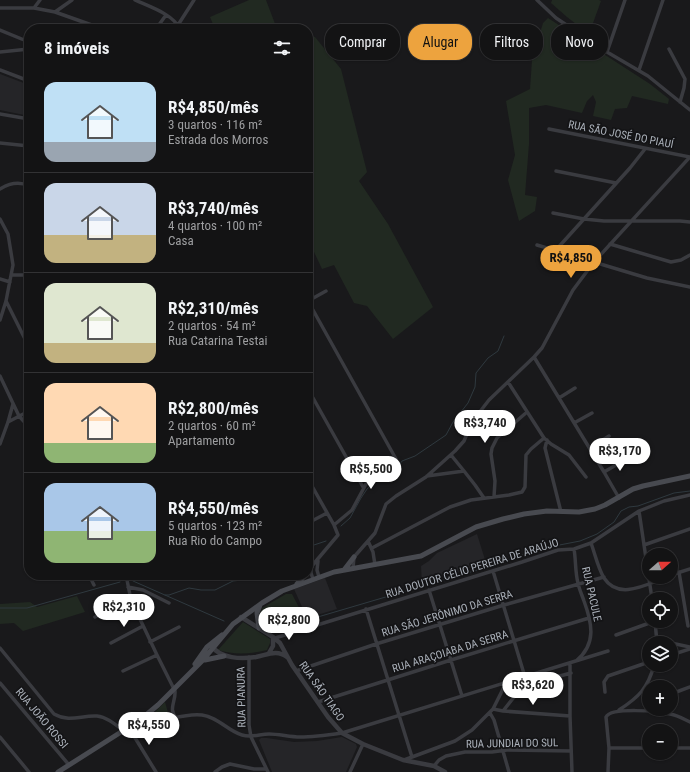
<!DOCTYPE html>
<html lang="pt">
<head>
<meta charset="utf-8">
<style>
  body { margin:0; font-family:"Roboto Condensed",sans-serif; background:#1c1c1d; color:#f1f3f6; height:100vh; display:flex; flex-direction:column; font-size:15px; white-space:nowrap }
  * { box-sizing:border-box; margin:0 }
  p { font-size:13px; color:#9d9ea0 }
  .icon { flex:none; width:22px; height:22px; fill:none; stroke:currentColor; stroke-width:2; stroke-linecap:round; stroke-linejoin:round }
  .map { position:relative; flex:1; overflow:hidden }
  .panel { position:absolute; left:24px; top:24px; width:289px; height:556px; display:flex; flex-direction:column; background:#131314; border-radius:16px; box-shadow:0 1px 3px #0004,0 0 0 1px #323234 }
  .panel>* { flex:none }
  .top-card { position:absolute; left:325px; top:24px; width:305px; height:36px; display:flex; gap:8px }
  .needle { width:26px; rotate:69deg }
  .fabs { position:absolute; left:642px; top:548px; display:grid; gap:8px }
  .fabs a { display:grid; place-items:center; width:36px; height:36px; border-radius:50%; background:#131314; box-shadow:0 1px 3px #0004,0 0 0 1px #323234; font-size:20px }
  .price { position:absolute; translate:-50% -34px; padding:0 9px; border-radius:14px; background:#fff; color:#222; font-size:13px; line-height:26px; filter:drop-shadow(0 1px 2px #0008) }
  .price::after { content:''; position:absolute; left:50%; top:24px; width:12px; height:9px; margin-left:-6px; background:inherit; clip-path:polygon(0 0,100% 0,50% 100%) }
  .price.current { background:#eda33e; color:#111 }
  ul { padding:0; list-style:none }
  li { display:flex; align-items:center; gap:12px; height:100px; padding:0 20px }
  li+li { border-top:1px solid #323234 }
  li span { display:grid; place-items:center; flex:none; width:112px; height:80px; border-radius:12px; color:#555 }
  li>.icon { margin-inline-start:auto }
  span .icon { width:48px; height:48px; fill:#fffc; stroke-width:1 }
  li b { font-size:17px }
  h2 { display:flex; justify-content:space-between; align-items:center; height:48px; padding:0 20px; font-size:17px }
  .chip { padding:0 14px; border-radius:16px; background:#131314; box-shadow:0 1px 3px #0004,0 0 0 1px #323234; font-size:14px; line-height:36px }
  .chip.current { background:#eda33e; color:#111 }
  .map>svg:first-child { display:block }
</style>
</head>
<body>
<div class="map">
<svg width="690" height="772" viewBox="0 0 690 772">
  <rect width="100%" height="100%" fill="#19191b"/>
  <path fill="#252528" d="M 0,74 L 29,85 L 29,116 L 0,110 Z
    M 477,534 L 486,563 L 422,583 L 421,566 L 429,561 L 437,553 Z
    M 325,578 L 337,609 L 307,618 L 294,589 Z
    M 342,737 L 356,744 L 357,747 L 346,772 L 272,772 L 259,740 L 261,738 L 267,738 L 294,742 L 317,741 Z"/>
  <path fill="#212921" d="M 249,0 L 266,0 L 277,29 L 215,29 L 210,17 Z
    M 552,0 L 599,0 L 601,1 L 589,34 L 567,17 L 551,3 Z
    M 548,18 L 650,84 L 669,99 L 668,104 L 632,96 L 627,108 L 615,109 L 611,120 L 593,116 L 596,102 L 593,95 L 587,101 L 582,113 L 546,105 L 529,108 L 529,144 L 525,195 L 537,197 L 535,211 L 519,221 L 508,180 L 515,155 L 506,101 L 530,89 L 532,60 L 543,23 Z
    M 308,35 L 315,37 L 341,69 L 367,172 L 359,181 L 388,224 L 433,307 L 393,339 L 367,306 L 354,303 L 334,265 L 322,269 L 308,239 L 308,197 L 309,196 L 308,194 Z
    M 286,594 L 292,594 L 307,623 C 284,631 272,642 259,615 L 262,608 Z
    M 77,596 L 85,612 L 23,631 L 14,623 L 0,624 L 0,604 L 30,602 L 37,607 Z
    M 243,622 L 270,639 L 270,643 L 267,650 C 250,654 234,655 218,650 Z
    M 165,702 L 169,716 L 150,717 Z"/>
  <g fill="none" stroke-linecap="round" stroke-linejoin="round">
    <path stroke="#2f393f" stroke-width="1" d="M 341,526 L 350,518 L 361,498 L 367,489 L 374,483 L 383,475 L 397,468 L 402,461 L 415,456 L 446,435 L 453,422 L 468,403 L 475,387 L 476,373 L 488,358 L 498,351 L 504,336
      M 308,547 L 326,541
      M 133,581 L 224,621
      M 165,595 L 169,595 L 189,588 L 201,590 L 215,590 L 233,581 L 242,580 L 249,575
      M 0,608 L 27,608 L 120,582
      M 269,623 L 311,619 L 501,563 L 539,549 L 580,541 L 597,534 L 614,522 L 621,511 L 629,507 L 638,506 L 674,493 L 690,491"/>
    <path stroke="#3a3b40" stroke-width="3.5" d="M 135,0 C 150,7 173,14 180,29
      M 537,0 L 556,18 L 607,52 L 648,76 L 690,110
      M 0,8 L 34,8 L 40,0
      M 34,8 L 55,12 L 103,29
      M 55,12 L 72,0
      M 178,25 L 194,0
      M 156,29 L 166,15
      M 0,30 L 29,42
      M 669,49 L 685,79 L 684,88 L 680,102
      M 0,52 L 29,49
      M 607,52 L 625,0
      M 0,70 L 29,81
      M 639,70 L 663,0
      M 0,114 L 29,119
      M 549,129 L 690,157
      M 0,143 L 29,146
      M 556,171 L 616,183
      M 0,189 C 10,183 19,181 29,186
      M 553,213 L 584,219 L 604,221 L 680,221 L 690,222
      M 0,219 L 8,234 L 13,265 L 6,301 L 0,320
      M 610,244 L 671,262 L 681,260 L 690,255
      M 537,245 L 647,278 L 690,287
      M 555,251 L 630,168 L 645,149
      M 12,275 L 29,275
      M 0,279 L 10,282
      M 6,301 L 29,347
      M 308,301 L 396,459 L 394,465 L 366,484 L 352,510 L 334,525
      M 308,301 L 326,291
      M 534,357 L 604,472 L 619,498
      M 0,376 L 19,416 L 29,427
      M 508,382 L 544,438 L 551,444 L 569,455 L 586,477
      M 308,389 L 363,487
      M 559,398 L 575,388
      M 8,422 L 29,411
      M 574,423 L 592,413
      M 547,440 L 545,448 L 561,512
      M 0,444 L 8,422 L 13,404
      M 590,448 L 609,436
      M 451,455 L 464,471
      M 604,472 L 628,458
      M 427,476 L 464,471 L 475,485 L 484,498
      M 308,479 L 334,525 L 338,535 L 311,567 L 311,573 L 313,579
      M 494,497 L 495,481 L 491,454 L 492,448 L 497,438 L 527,412
      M 639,511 L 652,599
      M 308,523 L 327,513
      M 368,541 L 373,552 L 375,565
      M 591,543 C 595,554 598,568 604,578 C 619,601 647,584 667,577
      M 644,545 L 690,529
      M 372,548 L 450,507 L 471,500 L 509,495 L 522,492 L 525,487 L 526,455 L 531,449 L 544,438
      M 574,549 C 576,560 575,572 578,583 C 579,589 582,595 584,601 C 592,623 597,644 576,661
      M 318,561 L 317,570 L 319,577
      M 353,568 L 354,557 L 375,533 L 386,504 L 396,496 L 426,477 L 455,451 L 464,441 L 472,422 L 489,400 L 534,357 L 542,348 L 573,290 L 594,262 L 690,157
      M 493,571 L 525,677
      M 679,572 L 688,626
      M 89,575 L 94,585
      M 126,575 L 131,600 L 157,655 L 175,691 C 176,701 168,709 176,718
      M 671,575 L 690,569
      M 128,587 L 143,590 L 169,603
      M 429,590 L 462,696
      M 366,609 L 412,757
      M 95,617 L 131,600
      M 655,621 L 657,643
      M 616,635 L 655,621
      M 275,638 L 522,562 L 558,550 L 574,549 L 591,543 L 639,511 L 664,501 L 690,495
      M 657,640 L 690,647
      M 150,642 L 179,627
      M 111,643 L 143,626
      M 0,648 L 54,714 C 70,723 81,715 97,716 C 107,717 116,725 124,731
      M 671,655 L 690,649
      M 249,657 L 249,725 L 251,737 L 268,772
      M 570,663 L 570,716 L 572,772
      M 123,671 L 157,655
      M 296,671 L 376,644 L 504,605 L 604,577
      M 0,683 L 69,765
      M 605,692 L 604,682 L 608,676 L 649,662
      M 671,694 L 690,687
      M 649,698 L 648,691 L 649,684
      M 318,702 L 451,660 L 589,618
      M 493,709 L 503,711 L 570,716
      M 619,710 C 639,697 648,688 654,665
      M 503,711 L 522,687 L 526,685 L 571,673
      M 490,713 L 494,720 L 509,772
      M 139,721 C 160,726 181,712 202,715 C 218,717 228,731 242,735 C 252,738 260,734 269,734 C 279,734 290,737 300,737 C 314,737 328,735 342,733 L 608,651
      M 129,728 L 156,772
      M 0,737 L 29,772
      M 609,748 L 649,748
      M 671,748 L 690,748
      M 404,760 L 455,741 L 472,730 L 493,709 L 506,683
      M 434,766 L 439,760 L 446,756 L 465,752 L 492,752 L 507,750 L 571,751
      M 215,772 L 222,767 L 230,764 L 254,769 L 266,769
      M 350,772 L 363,744
      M 608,772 L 609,748 L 606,717 C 611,707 659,711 670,714 C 677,715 684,719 690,722"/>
    <path stroke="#3a3b40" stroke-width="4.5" d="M 241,617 L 273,637 L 280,643 L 292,665 L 328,717 L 342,733 L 363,744 L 403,760 L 434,766 L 445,772
      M 212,646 C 220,659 242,659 256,657 C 267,655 277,649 287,657
      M 269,653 L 273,646 L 273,637"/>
    <path stroke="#484a50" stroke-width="5" d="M 344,570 L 354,557
      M 308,571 L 311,567
      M 297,584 L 305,575
      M 259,628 L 257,613 L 260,605
      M 205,660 L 224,656
      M 195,664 L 207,647 L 222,635
      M 58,772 L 140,720 L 158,705 L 203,660 L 233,624 L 262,603 L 282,591 L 334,572 L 421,556 L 476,527 L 503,519 L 524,514 L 547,511 L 579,512 L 595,509 L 605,505 L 633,489 L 643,486 L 690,476"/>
  </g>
  <g text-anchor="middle" stroke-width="3.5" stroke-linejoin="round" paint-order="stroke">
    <g font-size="11" fill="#abb1ba" stroke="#141416">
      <text transform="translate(621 134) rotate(11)" y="4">RUA SÃO JOSÉ DO PIAUÍ</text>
      <text transform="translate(472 568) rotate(-17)" y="4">RUA DOUTOR CÉLIO PEREIRA DE ARAÚJO</text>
      <text transform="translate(592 594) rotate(77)" y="4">RUA PACULE</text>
      <text transform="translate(447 613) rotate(-17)" y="4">RUA SÃO JERÔNIMO DA SERRA</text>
      <text transform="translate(450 651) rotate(-17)" y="4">RUA ARAÇOIABA DA SERRA</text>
      <text transform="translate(322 691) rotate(55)" y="4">RUA SÃO TIAGO</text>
      <text transform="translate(241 697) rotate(-91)" y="4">RUA PIANURA</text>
      <text transform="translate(42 718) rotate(50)" y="4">RUA JOÃO ROSSI</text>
      <text transform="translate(512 743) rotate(-1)" y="4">RUA JUNDIAI DO SUL</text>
    </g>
  </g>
</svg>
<div class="fabs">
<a><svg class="needle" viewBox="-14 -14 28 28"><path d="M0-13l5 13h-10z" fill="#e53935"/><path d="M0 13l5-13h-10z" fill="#9d9ea0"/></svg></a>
<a><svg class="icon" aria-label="locate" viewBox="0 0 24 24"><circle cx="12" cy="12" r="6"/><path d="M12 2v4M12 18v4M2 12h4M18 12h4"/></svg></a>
<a><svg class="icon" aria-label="layers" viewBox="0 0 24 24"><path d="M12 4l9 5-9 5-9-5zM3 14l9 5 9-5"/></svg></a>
<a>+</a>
<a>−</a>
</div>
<b class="price current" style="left:571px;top:279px">R$4,850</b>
<b class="price" style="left:485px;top:444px">R$3,740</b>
<b class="price" style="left:620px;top:472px">R$3,170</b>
<b class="price" style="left:371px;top:490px">R$5,500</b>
<b class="price" style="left:124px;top:628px">R$2,310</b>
<b class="price" style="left:289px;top:641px">R$2,800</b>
<b class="price" style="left:533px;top:706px">R$3,620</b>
<b class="price" style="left:149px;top:746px">R$4,550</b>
<div class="top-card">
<a class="chip">Comprar</a>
<a class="chip current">Alugar</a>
<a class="chip">Filtros</a>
<a class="chip">Novo</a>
</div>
<section class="panel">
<h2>8 imóveis<svg class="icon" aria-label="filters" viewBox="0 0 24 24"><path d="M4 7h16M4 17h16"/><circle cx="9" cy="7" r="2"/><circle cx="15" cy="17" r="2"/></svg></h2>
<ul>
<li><span style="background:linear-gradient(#bfe0f5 75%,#9aa5b1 0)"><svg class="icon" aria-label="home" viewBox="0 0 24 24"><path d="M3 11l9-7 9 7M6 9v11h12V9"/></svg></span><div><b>R$4,850/mês</b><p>3 quartos · 116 m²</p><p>Estrada dos Morros</p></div></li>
<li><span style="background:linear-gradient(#c9d6e8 65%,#c2b280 0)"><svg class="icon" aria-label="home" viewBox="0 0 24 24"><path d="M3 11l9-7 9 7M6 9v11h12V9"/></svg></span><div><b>R$3,740/mês</b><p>4 quartos · 100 m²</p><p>Casa</p></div></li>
<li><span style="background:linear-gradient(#dfe7d0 75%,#c2b280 0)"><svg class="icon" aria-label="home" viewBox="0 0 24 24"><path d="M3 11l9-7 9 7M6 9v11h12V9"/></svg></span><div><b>R$2,310/mês</b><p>2 quartos · 54 m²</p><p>Rua Catarina Testai</p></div></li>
<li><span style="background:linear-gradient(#ffd9b3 75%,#8fb573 0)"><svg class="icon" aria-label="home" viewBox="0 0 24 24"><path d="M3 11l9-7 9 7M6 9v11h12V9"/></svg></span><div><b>R$2,800/mês</b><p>2 quartos · 60 m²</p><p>Apartamento</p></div></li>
<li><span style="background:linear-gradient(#a9c7e8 60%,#8fb573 0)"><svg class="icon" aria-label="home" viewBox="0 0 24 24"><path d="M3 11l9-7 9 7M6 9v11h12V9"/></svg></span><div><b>R$4,550/mês</b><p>5 quartos · 123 m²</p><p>Rua Rio do Campo</p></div></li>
</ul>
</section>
</div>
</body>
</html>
